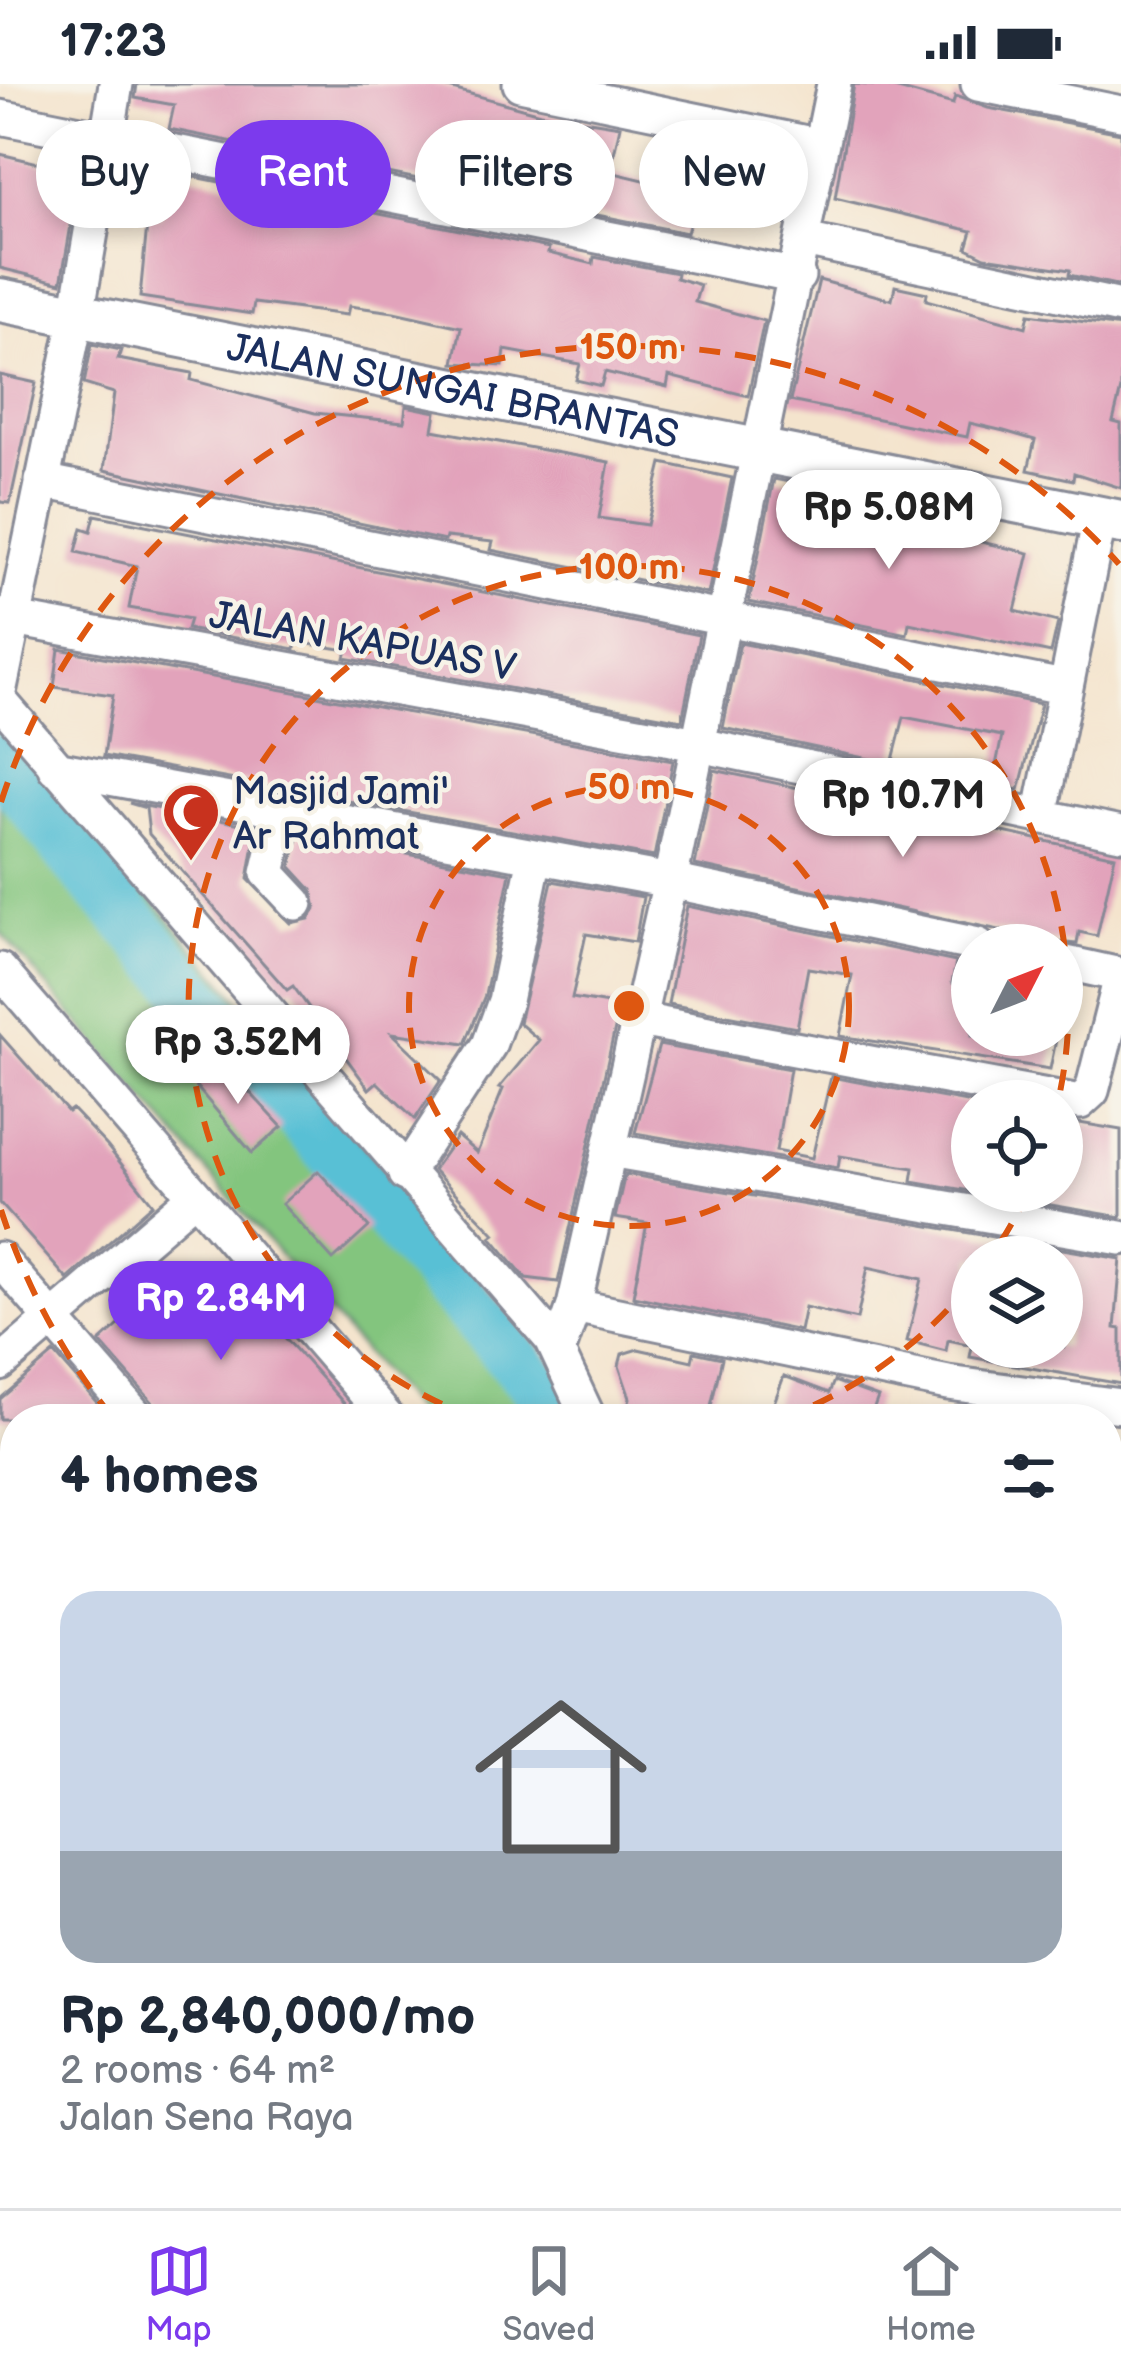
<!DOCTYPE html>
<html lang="en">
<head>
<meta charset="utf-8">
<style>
  body { margin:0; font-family:"Balsamiq Sans",sans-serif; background:#f6f6f7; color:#1f2937; height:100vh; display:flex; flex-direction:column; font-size:45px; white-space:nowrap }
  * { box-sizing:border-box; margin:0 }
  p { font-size:39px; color:#747a83 }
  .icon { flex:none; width:66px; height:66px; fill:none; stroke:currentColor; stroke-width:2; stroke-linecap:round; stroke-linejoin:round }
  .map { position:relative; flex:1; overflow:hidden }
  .details { position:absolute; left:0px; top:1320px; width:1122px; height:804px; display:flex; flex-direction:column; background:#fff; border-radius:48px 48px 0 0; box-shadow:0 6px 18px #0003 }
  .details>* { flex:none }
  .banner { position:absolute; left:36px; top:36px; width:1050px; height:108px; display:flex; gap:24px }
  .needle { width:78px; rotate:48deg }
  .controls { position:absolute; left:951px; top:840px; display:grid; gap:24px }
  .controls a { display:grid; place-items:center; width:132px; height:132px; border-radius:50%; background:#fff; box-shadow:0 6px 18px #0003; font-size:60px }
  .price { position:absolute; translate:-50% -102px; padding:0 27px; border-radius:42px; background:#fff; color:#222; font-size:39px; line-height:78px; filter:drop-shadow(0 3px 6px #0008) }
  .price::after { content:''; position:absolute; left:50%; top:72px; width:36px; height:27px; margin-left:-18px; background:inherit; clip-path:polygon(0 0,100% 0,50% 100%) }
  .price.current { background:#7c3aed; color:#fff }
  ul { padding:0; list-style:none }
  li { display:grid; align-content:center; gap:24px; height:636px; padding:0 60px }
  li span { display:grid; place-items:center; height:372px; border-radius:36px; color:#555 }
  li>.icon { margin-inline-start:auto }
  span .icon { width:216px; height:216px; fill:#fffc; stroke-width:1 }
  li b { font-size:51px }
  h2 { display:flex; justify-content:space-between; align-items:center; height:144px; padding:0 60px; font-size:51px }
  .chip { padding:0 42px; border-radius:54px; background:#fff; box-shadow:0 6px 18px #0003; font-size:42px; line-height:108px }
  .chip.current { background:#7c3aed; color:#fff }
  .status { display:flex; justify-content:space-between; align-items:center; height:84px; padding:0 60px; background:#fff; direction:ltr }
  .status svg { height:33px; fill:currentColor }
  .tabs { display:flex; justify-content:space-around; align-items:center; height:168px; border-top:3px solid #e0e1e3; background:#fff; font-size:33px; color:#747a83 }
  .tabs a { display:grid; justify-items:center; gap:6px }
  .tabs .current { color:#7c3aed }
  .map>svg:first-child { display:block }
</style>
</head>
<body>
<div class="status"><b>17:23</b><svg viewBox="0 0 49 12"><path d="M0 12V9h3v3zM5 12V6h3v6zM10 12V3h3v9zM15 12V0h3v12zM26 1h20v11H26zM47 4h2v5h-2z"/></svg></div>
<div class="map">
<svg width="1121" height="2124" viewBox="0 0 1121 2124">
  <rect width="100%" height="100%" fill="#f7f3e8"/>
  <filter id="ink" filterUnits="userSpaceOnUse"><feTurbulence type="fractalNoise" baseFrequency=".00833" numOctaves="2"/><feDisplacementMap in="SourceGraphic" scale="24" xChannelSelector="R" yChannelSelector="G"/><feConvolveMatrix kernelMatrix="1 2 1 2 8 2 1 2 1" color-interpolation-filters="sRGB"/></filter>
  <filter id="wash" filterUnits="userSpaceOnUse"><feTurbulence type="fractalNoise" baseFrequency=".004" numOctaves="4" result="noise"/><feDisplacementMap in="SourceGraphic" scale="48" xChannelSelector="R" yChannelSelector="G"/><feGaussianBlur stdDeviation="2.7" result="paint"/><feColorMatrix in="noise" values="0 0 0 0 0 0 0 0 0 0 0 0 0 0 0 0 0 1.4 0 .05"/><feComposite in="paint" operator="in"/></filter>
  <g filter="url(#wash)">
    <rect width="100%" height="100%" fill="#f4e4cd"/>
    <path fill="#83c57e" stroke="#4f7a6e" stroke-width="3" d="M 0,639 L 559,1287 L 579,1335 L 422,1335 L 0,848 Z"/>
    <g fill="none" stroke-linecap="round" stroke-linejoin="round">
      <path stroke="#58c0d5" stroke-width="54" d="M 0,677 L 77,776 L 566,1335
        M 1107,2039 L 1121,2054"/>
    </g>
    <g id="blocks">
      <path fill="#e2a3bb" d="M 137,0 L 434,0 L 540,29 L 620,42 L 610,88 L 698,109 L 687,149 L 169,45 L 174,21 L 135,14 Z
        M 854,0 L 887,2 L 953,20 L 955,12 L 988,24 L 1121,49 L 1121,202 L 1069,191 L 1070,186 L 985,173 L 967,164 L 972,147 L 835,114 Z
        M 0,70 L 80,89 L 61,199 L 0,184 Z
        M 170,88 L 549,164 L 548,169 L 593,180 L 594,173 L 677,189 L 676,194 L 700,201 L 695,218 L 764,237 L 748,312 L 669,292 L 667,303 L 605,288 L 601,302 L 576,296 L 580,280 L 505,266 L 503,282 L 454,279 L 461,243 L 394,228 L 349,222 L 347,231 L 254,219 L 252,230 L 140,213 L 148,131 L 161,133 Z
        M 819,196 L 892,216 L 895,202 L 927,209 L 926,216 L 1026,243 L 1029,230 L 1121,243 L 1121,305 L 1113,338 L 1121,340 L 1121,404 L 1074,389 L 1073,396 L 1028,386 L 1035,356 L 1004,347 L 970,339 L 967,353 L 790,317 Z
        M 92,260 L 121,266 L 118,275 L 192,289 L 191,296 L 315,329 L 404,338 L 406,322 L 436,328 L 433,346 L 609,378 L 599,434 L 647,441 L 662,379 L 732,394 L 708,510 L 491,466 L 493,458 L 446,453 L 445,457 L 104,386 L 114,309 L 84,300 Z
        M 0,291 L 36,299 L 10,419 L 0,418 Z
        M 774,395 L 845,409 L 842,421 L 909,436 L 908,441 L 1029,469 L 1015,527 L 1058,538 L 1051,569 L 909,539 L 907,550 L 749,518 Z
        M 95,431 L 699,551 L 682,636 L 345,574 L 347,566 L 296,558 L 295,565 L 187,545 L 190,535 L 129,524 L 137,482 L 76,468 L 82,444 L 91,447 Z
        M 740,559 L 1041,620 L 1019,706 L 992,701 L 1002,652 L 904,633 L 892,680 L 723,644 Z
        M 59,565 L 673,677 L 654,773 L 104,672 L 113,611 L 54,603 Z
        M 714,686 L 1115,772 L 1097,852 L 1079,848 L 1077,860 L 1056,858 L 695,781 Z
        M 129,719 L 257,743 L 248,795 L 291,839 L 309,835 L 316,824 L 312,806 L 291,783 L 299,750 L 510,789 L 485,911 L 465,960 L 392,949 L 441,996 L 415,1035 L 377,998 L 369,1005 L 293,902 L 287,906 L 149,750 L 146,724 Z
        M 552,797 L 643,813 L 635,858 L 586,850 L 572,914 L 620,922 L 558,1198 L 526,1194 L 491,1153 L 495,1150 L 433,1086 L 457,1052 L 477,1069 L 503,1005 L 499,1004 L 539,956 L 519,939 Z
        M 687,822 L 956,878 L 952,899 L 972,904 L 972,951 L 1057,951 L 1050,985 L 840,952 L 852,891 L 808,884 L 797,944 L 668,920 Z
        M 0,951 L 68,1028 L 72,1025 L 107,1062 L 153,1120 L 67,1195 L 0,1119 Z
        M 659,961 L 790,985 L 776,1067 L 812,1074 L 831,993 L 972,1019 L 972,1107 L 1062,1107 L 1062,1036 L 1121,1046 L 1121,1133 L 912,1097 L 914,1084 L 840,1072 L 838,1084 L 635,1049 Z
        M 221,977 L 282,1043 L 252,1069 L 194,1000 Z
        M 318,1087 L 369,1143 L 333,1176 L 282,1120 Z
        M 625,1090 L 1121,1175 L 1115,1244 L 1121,1245 L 1121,1300 L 970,1273 L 972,1263 L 1064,1263 L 1074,1219 L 1062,1216 L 1062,1173 L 972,1173 L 972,1261 L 948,1256 L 946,1267 L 907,1257 L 922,1195 L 868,1183 L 857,1235 L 805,1223 L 800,1247 L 633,1212 L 647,1139 L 615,1134 Z
        M 224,1187 L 299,1269 L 358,1335 L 159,1335 L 155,1321 L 100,1258 L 141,1221 L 162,1243 Z
        M 638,1265 L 692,1277 L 694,1268 L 722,1274 L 708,1335 L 625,1335 L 630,1314 L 619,1282 L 622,1270 Z
        M 54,1269 L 111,1335 L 0,1335 L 0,1315 Z
        M 784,1292 L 829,1309 L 834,1297 L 878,1313 L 870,1335 L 768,1335 Z"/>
    </g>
  </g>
  <g filter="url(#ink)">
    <use href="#blocks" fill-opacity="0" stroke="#888a96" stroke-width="3"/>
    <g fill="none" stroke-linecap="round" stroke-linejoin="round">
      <defs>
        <path id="minor" d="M 520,0 L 821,62
          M 978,0 L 1121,29
          M 0,33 L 798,192
          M 804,156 L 1121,223
          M 42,397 L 1063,603
          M 14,535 L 671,655 L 1121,749
          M 0,604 L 77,231 L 116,0
          M 0,617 L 552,1256 L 589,1335
          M 55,684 L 670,797 L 978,861
          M 283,726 L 268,789 L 296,819
          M 1040,733 L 1100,433
          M 1062,878 L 1121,891
          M 0,886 L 388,1335
          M 639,936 L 1080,1018 L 1092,1007 L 1121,893
          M 609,1066 L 1121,1154
          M 405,1090 L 489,961 L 505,917 L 535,773
          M 0,1175 L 139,1335
          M 574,1222 L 948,1299 L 1121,1322
          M 559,1265 L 574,1222 L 670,797 L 834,0
          M 0,1280 L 194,1113
          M 0,1419 L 15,1436
          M 1107,1506 L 1121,1509
          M 0,1654 L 15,1671
          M 1107,1664 L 1121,1667
          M 1107,1828 L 1121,1831
          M 0,1893 L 15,1909
          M 484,2109 L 500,2124
          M 678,2109 L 692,2124
          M 855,2109 L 870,2124
          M 55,2124 L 73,2109
          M 300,2124 L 315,2109
          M 894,2124 L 911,2109"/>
        <g id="tertiary">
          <path id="s1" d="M 0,216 L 1121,438"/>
        </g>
      </defs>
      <use href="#minor" stroke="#888a96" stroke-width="39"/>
      <use href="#tertiary" stroke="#888a96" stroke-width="48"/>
      <use href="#minor" stroke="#fff" stroke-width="33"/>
      <use href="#tertiary" stroke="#fff" stroke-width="42"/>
    </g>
  </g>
  <g fill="none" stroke="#de5710" stroke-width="6" stroke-dasharray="21 15">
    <circle cx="629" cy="922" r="220"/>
    <path d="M1028 1108A440 440 0 0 1 992 1171M971 1199A440 440 0 0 1 783 1334M475 1334A440 440 0 1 1 1059 1013"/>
    <path d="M112 1333A660 660 0 0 1 1 1126M1 718A660 660 0 0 1 1119 480"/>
  </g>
  <defs>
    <symbol id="mosque-pin" viewBox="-11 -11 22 30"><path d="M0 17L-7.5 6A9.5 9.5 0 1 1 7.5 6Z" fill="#c8321e" stroke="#f7f3e8"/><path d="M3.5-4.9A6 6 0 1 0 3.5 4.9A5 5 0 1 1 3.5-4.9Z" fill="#fff"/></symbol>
  </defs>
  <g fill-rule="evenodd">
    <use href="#mosque-pin" x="158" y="695" width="66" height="90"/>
  </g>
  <g text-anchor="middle" stroke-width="9" stroke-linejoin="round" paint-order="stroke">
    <g font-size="39" fill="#1b2f5e" stroke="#f7f3e8">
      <text dy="14" stroke="none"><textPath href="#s1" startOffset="462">JALAN SUNGAI BRANTAS</textPath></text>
      <text transform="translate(363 556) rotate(10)" y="14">JALAN KAPUAS V</text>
    </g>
    <g font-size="39" fill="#1b2f5e" stroke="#f7f3e8" text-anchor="start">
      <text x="233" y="720">Masjid Jami'<tspan x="233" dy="45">Ar Rahmat</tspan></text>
    </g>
  </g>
  <circle cx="629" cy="922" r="18" fill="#de5710" stroke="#f7f3e8" stroke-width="6"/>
  <g font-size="36" text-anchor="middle" font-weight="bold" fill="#de5710" stroke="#f7f3e8" stroke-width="9" stroke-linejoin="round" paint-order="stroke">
    <text x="629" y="275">150 m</text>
    <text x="629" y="495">100 m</text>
    <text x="629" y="715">50 m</text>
  </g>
</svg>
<div class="controls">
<a><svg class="needle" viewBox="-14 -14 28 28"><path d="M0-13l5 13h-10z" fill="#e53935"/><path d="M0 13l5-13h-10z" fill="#747a83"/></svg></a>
<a><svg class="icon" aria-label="locate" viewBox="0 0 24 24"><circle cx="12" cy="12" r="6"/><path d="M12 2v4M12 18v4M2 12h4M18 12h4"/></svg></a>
<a><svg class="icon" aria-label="layers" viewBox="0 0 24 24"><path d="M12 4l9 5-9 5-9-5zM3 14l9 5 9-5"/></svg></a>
</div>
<b class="price" style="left:889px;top:488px">Rp 5.08M</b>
<b class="price" style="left:903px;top:776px">Rp 10.7M</b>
<b class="price" style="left:238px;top:1023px">Rp 3.52M</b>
<b class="price current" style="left:221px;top:1279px">Rp 2.84M</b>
<div class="banner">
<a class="chip">Buy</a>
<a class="chip current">Rent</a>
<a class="chip">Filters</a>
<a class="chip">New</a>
</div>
<section class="details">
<h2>4 homes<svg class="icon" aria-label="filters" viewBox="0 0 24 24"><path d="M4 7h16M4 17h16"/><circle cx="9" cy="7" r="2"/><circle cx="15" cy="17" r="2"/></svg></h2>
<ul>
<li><span style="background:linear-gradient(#c9d6e8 70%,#9aa5b1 0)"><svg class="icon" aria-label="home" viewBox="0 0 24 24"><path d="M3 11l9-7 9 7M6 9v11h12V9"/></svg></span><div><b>Rp 2,840,000/mo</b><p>2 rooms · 64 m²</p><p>Jalan Sena Raya</p></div></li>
</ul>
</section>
</div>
<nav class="tabs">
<a class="current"><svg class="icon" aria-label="map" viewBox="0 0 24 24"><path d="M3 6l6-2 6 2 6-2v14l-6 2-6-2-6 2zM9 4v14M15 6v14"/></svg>Map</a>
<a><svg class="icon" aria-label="saved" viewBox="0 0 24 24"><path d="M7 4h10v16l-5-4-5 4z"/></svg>Saved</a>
<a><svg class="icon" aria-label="home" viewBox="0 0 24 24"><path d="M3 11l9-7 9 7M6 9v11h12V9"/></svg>Home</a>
</nav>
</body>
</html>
